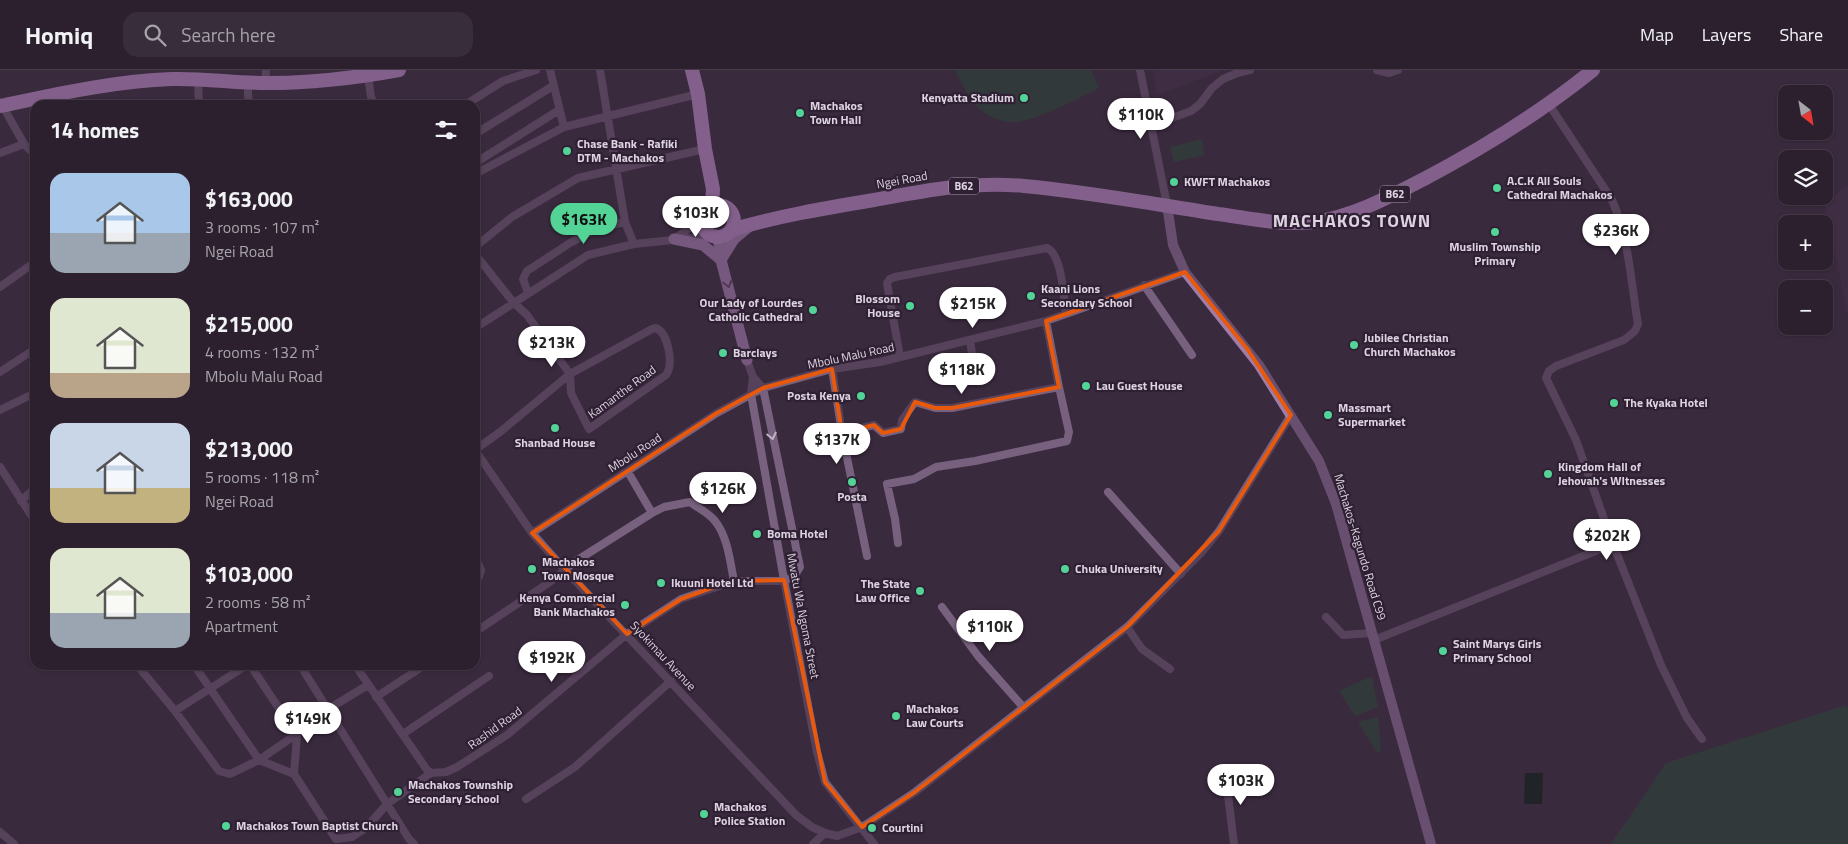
<!DOCTYPE html>
<html lang="en">
<head>
<meta charset="utf-8">
<style>
  body { margin:0; font-family:"Titillium Web",sans-serif; background:#382d3a; color:#f1f3f6; height:100vh; display:flex; flex-direction:column; font-size:19px; white-space:nowrap }
  * { box-sizing:border-box; margin:0 }
  p { font-size:16px; color:#a6a3aa }
  .icon { flex:none; width:28px; height:28px; fill:none; stroke:currentColor; stroke-width:2; stroke-linecap:round; stroke-linejoin:round }
  .map { position:relative; flex:1; overflow:hidden }
  .details { position:absolute; left:30px; top:30px; width:450px; height:570px; display:flex; flex-direction:column; background:#2c202e; border-radius:15px; box-shadow:0 1px 4px #0004,0 0 0 1px #483e4a }
  .details>* { flex:none }
  .needle { width:32px; rotate:149deg }
  .fabs { position:absolute; left:1778px; top:15px; display:grid; gap:10px }
  .fabs a { display:grid; place-items:center; width:55px; height:55px; border-radius:10px; background:#2c202e; box-shadow:0 1px 4px #0004,0 0 0 1px #483e4a; font-size:25px }
  .price { position:absolute; translate:-50% -42px; padding:0 11px; border-radius:18px; background:#fff; color:#222; font-size:16px; line-height:32px; filter:drop-shadow(0 1px 2px #0008) }
  .price::after { content:''; position:absolute; left:50%; top:30px; width:15px; height:11px; margin-left:-8px; background:inherit; clip-path:polygon(0 0,100% 0,50% 100%) }
  .price.current { background:#53d396; color:#111 }
  ul { padding:0; list-style:none }
  li { display:flex; align-items:center; gap:15px; height:125px; padding:0 20px }
  li span { display:grid; place-items:center; flex:none; width:140px; height:100px; border-radius:15px; color:#555 }
  li>.icon { margin-inline-start:auto }
  span .icon { width:60px; height:60px; fill:#fffc; stroke-width:1 }
  li b { font-size:21px }
  h2 { display:flex; justify-content:space-between; align-items:center; height:60px; padding:0 20px; font-size:21px }
  header { display:flex; align-items:center; gap:30px; box-sizing:border-box; height:70px; padding:0 25px; background:#2c202e; border-bottom:1px solid #483e4a }
  header strong { font-size:24px }
  nav { display:flex; gap:28px; margin-inline-start:auto; font-size:18px }
  .search { width:350px; height:45px; background:#382d3a; display:flex; align-items:center; gap:12px; box-sizing:border-box; padding:0 18px; border-radius:15px; color:#a6a3aa; font-size:19px }
  .map>svg:first-child { display:block }
</style>
</head>
<body>
<header>
<strong>Homiq</strong>
<div class="search"><svg class="icon" aria-label="search" viewBox="0 0 24 24"><circle cx="10" cy="10" r="6"/><path d="M15 15l6 6"/></svg>Search here</div>
<nav><a>Map</a><a>Layers</a><a>Share</a></nav>
</header>
<div class="map">
<svg width="1848" height="774" viewBox="0 0 1848 774">
  <rect width="100%" height="100%" fill="#3a2a3e"/>
  <path fill="#46324b" d="M 1153,0 L 1224,0 L 1157,25 Z
    M 1848,115 L 1848,248 L 1825,133 Z"/>
  <path fill="#284c39" d="M 955,0 L 1091,0 L 1099,18 C 1076,29 1041,49 1016,52 C 1009,53 997,50 990,46 C 972,37 963,16 955,0 Z
    M 1202,69 L 1204,85 L 1174,92 L 1170,77 Z
    M 1372,606 L 1378,637 L 1355,646 L 1339,621 Z
    M 1846,635 L 1848,638 L 1848,774 L 1611,774 L 1666,693 Z
    M 1378,647 L 1381,681 L 1377,683 L 1358,652 Z"/>
  <path fill="#011e10" d="M 1525,703 L 1543,703 L 1542,734 L 1524,734 Z"/>
  <g fill="none" stroke-linecap="round" stroke-linejoin="round">
    <path stroke="#78617f" stroke-width="8" d="M 550,0 L 564,57 L 698,24
      M 600,0 L 625,152 L 634,174
      M 1140,0 L 1167,135
      M 1377,0 L 1389,3 L 1398,0
      M 368,6 L 371,27 L 375,35
      M 198,10 L 199,35
      M 248,11 L 248,26 L 250,35
      M 265,13 L 266,0
      M 1548,33 L 1612,130 C 1629,168 1631,213 1638,254 L 1635,261 L 1624,270 L 1556,296 L 1549,301 L 1546,308 L 1576,370 L 1613,474 L 1661,595 L 1687,648 L 1702,669
      M 465,35 L 503,11 L 536,0
      M 1150,56 L 1191,41 L 1200,34 L 1212,18 L 1223,9 L 1235,4 L 1250,0
      M 475,64 L 553,16
      M 24,74 L 35,85
      M 0,83 L 24,74 L 2,35
      M 475,93 L 559,40
      M 475,104 L 564,57
      M 676,168 L 702,148
      M 475,177 L 512,147 L 578,108 L 705,79
      M 475,184 L 513,232 L 527,245 L 570,304 L 571,323 L 589,359 L 666,305 C 674,294 668,263 656,258 L 652,259 L 570,304 L 500,362 L 475,380
      M 1144,215 L 1192,285
      M 0,217 L 35,192
      M 528,223 L 523,209 L 527,201 L 570,173 L 598,158 L 625,152
      M 475,258 L 588,185 L 634,174 L 712,166
      M 900,287 L 887,213 L 890,209 L 895,207 L 1047,178 C 1062,184 1064,229 1066,244
      M 747,290 L 753,307 L 763,318
      M 832,299 L 842,363 L 867,486
      M 0,302 L 35,279
      M 753,307 L 751,324 L 784,510 L 817,682 L 825,712 L 874,774
      M 962,307 L 971,301 L 974,296 L 970,271
      M 0,340 L 35,323
      M 842,363 L 874,355 L 883,363 L 901,359 L 902,350 L 915,332 L 935,338 L 952,338 L 1059,317 L 1046,251
      M 475,380 L 532,463 L 565,500 L 796,745 L 812,757 L 825,763 L 837,766 L 862,757 L 915,722 L 1127,557 L 1201,483 L 1219,461 L 1291,345
      M 0,397 L 35,451
      M 628,402 L 652,443
      M 1108,422 L 1181,504
      M 21,431 L 35,418
      M 532,463 L 717,343 L 763,318 L 832,299 L 880,292 L 1046,251 L 1185,202
      M 898,473 L 895,449 L 887,414 L 914,409 L 936,397 L 975,391 L 1067,371 L 1069,362 L 1059,317
      M 475,487 L 481,500 L 479,507 L 475,510
      M 942,537 L 978,586 L 1024,638
      M 1326,547 L 1343,565 L 1372,563
      M 1127,557 L 1142,579 L 1170,599
      M 475,562 L 550,512 L 576,491 L 652,443 L 664,437 L 690,432 C 698,438 709,443 715,451 C 728,467 730,492 734,511
      M 1374,570 L 1613,474
      M 137,595 L 175,641 L 219,701 L 230,704 L 259,690 L 329,642 L 330,638 L 368,615
      M 194,595 L 259,690 L 294,704
      M 250,595 L 297,665 L 294,704 L 336,769 L 352,767 L 366,758 L 387,734 L 431,703
      M 300,595 L 409,769 L 414,774
      M 355,595 L 427,700 L 431,703 L 446,702 L 457,697 L 507,665 L 627,564 L 681,529 L 734,511 L 776,511 L 793,508 L 800,497 L 763,318
      M 376,627 L 425,595
      M 175,641 L 247,595
      M 403,664 L 489,606
      M 1225,701 L 1234,774
      M 526,729 L 575,697 L 671,611
      M 0,762 L 14,774
      M 813,774 L 825,763"/>
    <path stroke="#a07cab" stroke-width="10" d="M 1167,135 L 1173,175 L 1185,202 L 1259,295 L 1319,391 L 1336,434 L 1431,774"/>
    <path stroke="#bf90cd" stroke-width="11" d="M 718,166 L 721,190 L 747,290
      M 674,169 L 703,175 L 721,190 L 734,169 L 751,155"/>
    <path stroke="#dba2eb" stroke-width="14" d="M 692,0 L 698,24 L 705,79 L 713,119 L 712,136
      M 0,36 C 57,24 114,11 172,9 C 204,8 235,13 267,13 C 311,13 355,8 399,0
      M702 151a16 16 0 1 1 32 0a16 16 0 1 1-32 0Z
      M 731,160 C 778,146 826,138 874,130 C 923,121 973,111 1024,116 C 1089,122 1154,134 1218,144 C 1249,148 1283,156 1314,152 C 1354,146 1389,127 1424,109 C 1483,78 1541,42 1593,0"/>
  </g>
  <defs><path id="oneway-chevron" d="M-2-3.5L2.5 0L-2 3.5" fill="none" stroke-width="1.6" stroke-linecap="round" stroke-linejoin="round" transform="scale(1.25)"/></defs>
  <use stroke="#694d71" href="#oneway-chevron" transform="translate(728 214) rotate(75)"/>
  <use stroke="#bfb2c4" href="#oneway-chevron" transform="translate(772 366) rotate(78)"/>
  <path d="M0 0H1848V774H0ZM 1185,202 L 1248,280 L 1291,345 L 1219,461 L 1127,557 L 915,722 L 862,757 L 825,712 L 784,510 L 734,511 L 711,518 L 681,529 L 627,564 L 532,463 L 717,343 L 763,318 L 832,299 L 842,363 L 874,355 L 883,363 L 901,359 L 915,332 L 935,338 L 952,338 L 1059,317 L 1046,251 Z" fill="#3a2a3e" fill-opacity=".55" fill-rule="evenodd"/>
  <path fill="none" stroke="#e8590c" stroke-width="4" stroke-linejoin="round" d="M 1185,202 L 1248,280 L 1291,345 L 1219,461 L 1127,557 L 915,722 L 862,757 L 825,712 L 784,510 L 734,511 L 711,518 L 681,529 L 627,564 L 532,463 L 717,343 L 763,318 L 832,299 L 842,363 L 874,355 L 883,363 L 901,359 L 915,332 L 935,338 L 952,338 L 1059,317 L 1046,251 Z"/>
  <g fill="#53d396" stroke="#2f2034" stroke-width="2">
    <circle cx="1024" cy="28" r="5"/>
    <circle cx="800" cy="43" r="5"/>
    <circle cx="567" cy="81" r="5"/>
    <circle cx="1174" cy="112" r="5"/>
    <circle cx="1497" cy="118" r="5"/>
    <circle cx="1495" cy="162" r="5"/>
    <circle cx="1031" cy="226" r="5"/>
    <circle cx="910" cy="236" r="5"/>
    <circle cx="813" cy="240" r="5"/>
    <circle cx="1354" cy="275" r="5"/>
    <circle cx="723" cy="283" r="5"/>
    <circle cx="1086" cy="316" r="5"/>
    <circle cx="861" cy="326" r="5"/>
    <circle cx="1614" cy="333" r="5"/>
    <circle cx="1328" cy="345" r="5"/>
    <circle cx="555" cy="358" r="5"/>
    <circle cx="1548" cy="404" r="5"/>
    <circle cx="852" cy="412" r="5"/>
    <circle cx="757" cy="464" r="5"/>
    <circle cx="532" cy="499" r="5"/>
    <circle cx="1065" cy="499" r="5"/>
    <circle cx="661" cy="513" r="5"/>
    <circle cx="920" cy="521" r="5"/>
    <circle cx="625" cy="535" r="5"/>
    <circle cx="1443" cy="581" r="5"/>
    <circle cx="896" cy="646" r="5"/>
    <circle cx="398" cy="722" r="5"/>
    <circle cx="704" cy="744" r="5"/>
    <circle cx="226" cy="756" r="5"/>
    <circle cx="872" cy="758" r="5"/>
  </g>
  <g text-anchor="middle" stroke-width="4.5" stroke-linejoin="round" paint-order="stroke">
    <g fill="#2f2034" stroke="#aa9ead" stroke-width="1">
      <rect x="949" y="107.5" width="30" height="17" rx="4"/>
      <rect x="1380" y="115.5" width="30" height="17" rx="4"/>
    </g>
    <g font-size="11" font-weight="bold" fill="#ded4e1">
      <text x="964" y="120">B62</text>
      <text x="1395" y="128">B62</text>
    </g>
    <g font-size="12" font-weight="bold" fill="#ded4e1" stroke="#2f2034" text-anchor="start">
      <text x="1014" y="32" text-anchor="end">Kenyatta Stadium</text>
      <text x="810" y="40">Machakos<tspan x="810" dy="14">Town Hall</tspan></text>
      <text x="577" y="78">Chase Bank - Rafiki<tspan x="577" dy="14">DTM - Machakos</tspan></text>
      <text x="1507" y="115">A.C.K All Souls<tspan x="1507" dy="14">Cathedral Machakos</tspan></text>
      <text x="1184" y="116">KWFT Machakos</text>
      <text x="1495" y="181" text-anchor="middle">Muslim Township<tspan x="1495" dy="14">Primary</tspan></text>
      <text x="1041" y="223">Kaani Lions<tspan x="1041" dy="14">Secondary School</tspan></text>
      <text x="900" y="233" text-anchor="end">Blossom<tspan x="900" dy="14">House</tspan></text>
      <text x="803" y="237" text-anchor="end">Our Lady of Lourdes<tspan x="803" dy="14">Catholic Cathedral</tspan></text>
      <text x="1364" y="272">Jubilee Christian<tspan x="1364" dy="14">Church Machakos</tspan></text>
      <text x="733" y="287">Barclays</text>
      <text x="1096" y="320">Lau Guest House</text>
      <text x="851" y="330" text-anchor="end">Posta Kenya</text>
      <text x="1624" y="337">The Kyaka Hotel</text>
      <text x="1338" y="342">Massmart<tspan x="1338" dy="14">Supermarket</tspan></text>
      <text x="555" y="377" text-anchor="middle">Shanbad House</text>
      <text x="1558" y="401">Kingdom Hall of<tspan x="1558" dy="14">Jehovah's WItnesses</tspan></text>
      <text x="852" y="431" text-anchor="middle">Posta</text>
      <text x="767" y="468">Boma Hotel</text>
      <text x="542" y="496">Machakos<tspan x="542" dy="14">Town Mosque</tspan></text>
      <text x="1075" y="503">Chuka University</text>
      <text x="671" y="517">Ikuuni Hotel Ltd</text>
      <text x="910" y="518" text-anchor="end">The State<tspan x="910" dy="14">Law Office</tspan></text>
      <text x="615" y="532" text-anchor="end">Kenya Commercial<tspan x="615" dy="14">Bank Machakos</tspan></text>
      <text x="1453" y="578">Saint Marys Girls<tspan x="1453" dy="14">Primary School</tspan></text>
      <text x="906" y="643">Machakos<tspan x="906" dy="14">Law Courts</tspan></text>
      <text x="408" y="719">Machakos Township<tspan x="408" dy="14">Secondary School</tspan></text>
      <text x="714" y="741">Machakos<tspan x="714" dy="14">Police Station</tspan></text>
      <text x="236" y="760">Machakos Town Baptist Church</text>
      <text x="882" y="762">Courtini</text>
    </g>
    <g font-size="12" fill="#ded4e1" stroke="#2f2034">
      <text transform="translate(902 110) rotate(-10)" y="4">Ngei Road</text>
      <text transform="translate(851 286) rotate(-12)" y="4">Mbolu Malu Road</text>
      <text transform="translate(622 322) rotate(-36)" y="4">Kamanthe Road</text>
      <text transform="translate(635 383) rotate(-33)" y="4">Mbolu Road</text>
      <text transform="translate(1360 477) rotate(73)" y="4">Machakos-Kagundo Road C99</text>
      <text transform="translate(803 546) rotate(79)" y="4">Mwatu Wa Ngoma Street</text>
      <text transform="translate(663 586) rotate(47)" y="4">Syokimau Avenue</text>
      <text transform="translate(495 658) rotate(-36)" y="4">Rashid Road</text>
    </g>
    <g font-size="18" font-weight="bold" letter-spacing="1" fill="#ded4e1" stroke="#2f2034">
      <text x="1352" y="157">MACHAKOS TOWN</text>
    </g>
  </g>
</svg>
<div class="fabs">
<a><svg class="needle" viewBox="-14 -14 28 28"><path d="M0-13l5 13h-10z" fill="#e53935"/><path d="M0 13l5-13h-10z" fill="#a6a3aa"/></svg></a>
<a><svg class="icon" aria-label="layers" viewBox="0 0 24 24"><path d="M12 4l9 5-9 5-9-5zM3 14l9 5 9-5"/></svg></a>
<a>+</a>
<a>−</a>
</div>
<b class="price" style="left:1141px;top:70px">$110K</b>
<b class="price" style="left:696px;top:168px">$103K</b>
<b class="price current" style="left:584px;top:175px">$163K</b>
<b class="price" style="left:1616px;top:186px">$236K</b>
<b class="price" style="left:973px;top:259px">$215K</b>
<b class="price" style="left:552px;top:298px">$213K</b>
<b class="price" style="left:962px;top:325px">$118K</b>
<b class="price" style="left:837px;top:395px">$137K</b>
<b class="price" style="left:723px;top:444px">$126K</b>
<b class="price" style="left:1607px;top:491px">$202K</b>
<b class="price" style="left:990px;top:582px">$110K</b>
<b class="price" style="left:552px;top:613px">$192K</b>
<b class="price" style="left:308px;top:674px">$149K</b>
<b class="price" style="left:1241px;top:736px">$103K</b>
<section class="details">
<h2>14 homes<svg class="icon" aria-label="filters" viewBox="0 0 24 24"><path d="M4 7h16M4 17h16"/><circle cx="9" cy="7" r="2"/><circle cx="15" cy="17" r="2"/></svg></h2>
<ul>
<li><span style="background:linear-gradient(#a9c7e8 60%,#9aa5b1 0)"><svg class="icon" aria-label="home" viewBox="0 0 24 24"><path d="M3 11l9-7 9 7M6 9v11h12V9"/></svg></span><div><b>$163,000</b><p>3 rooms · 107 m²</p><p>Ngei Road</p></div></li>
<li><span style="background:linear-gradient(#dfe7d0 75%,#b9a48a 0)"><svg class="icon" aria-label="home" viewBox="0 0 24 24"><path d="M3 11l9-7 9 7M6 9v11h12V9"/></svg></span><div><b>$215,000</b><p>4 rooms · 132 m²</p><p>Mbolu Malu Road</p></div></li>
<li><span style="background:linear-gradient(#c9d6e8 65%,#c2b280 0)"><svg class="icon" aria-label="home" viewBox="0 0 24 24"><path d="M3 11l9-7 9 7M6 9v11h12V9"/></svg></span><div><b>$213,000</b><p>5 rooms · 118 m²</p><p>Ngei Road</p></div></li>
<li><span style="background:linear-gradient(#dfe7d0 65%,#9aa5b1 0)"><svg class="icon" aria-label="home" viewBox="0 0 24 24"><path d="M3 11l9-7 9 7M6 9v11h12V9"/></svg></span><div><b>$103,000</b><p>2 rooms · 58 m²</p><p>Apartment</p></div></li>
</ul>
</section>
</div>
</body>
</html>
